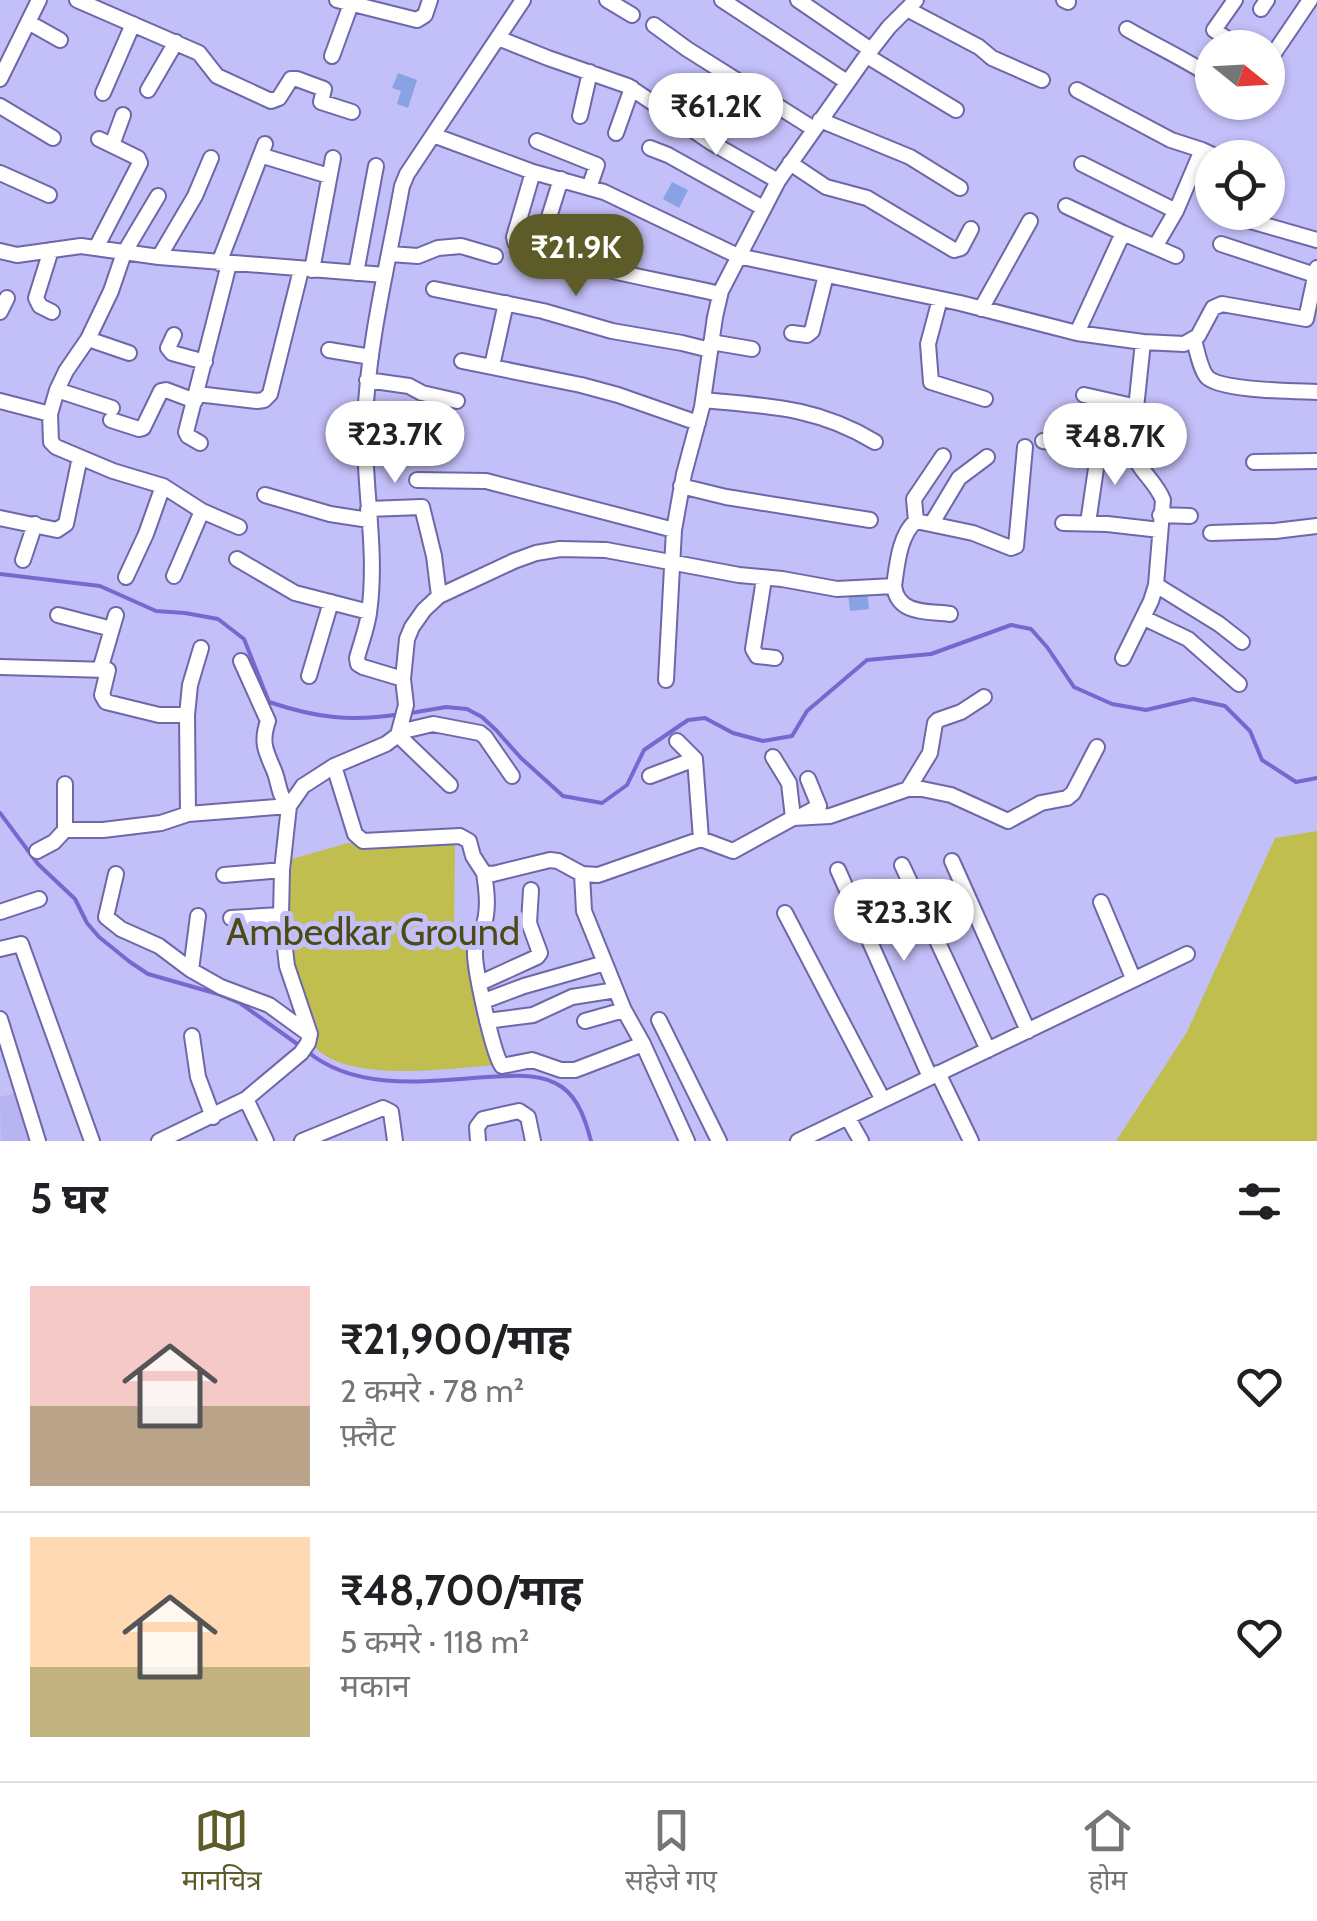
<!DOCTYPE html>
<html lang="hi">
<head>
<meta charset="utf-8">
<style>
  body { margin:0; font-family:Cabin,"Noto Sans Devanagari",sans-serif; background:#f2f2f2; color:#202124; height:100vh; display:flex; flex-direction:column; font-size:38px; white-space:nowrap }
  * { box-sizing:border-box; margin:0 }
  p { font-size:32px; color:#757577 }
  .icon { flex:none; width:55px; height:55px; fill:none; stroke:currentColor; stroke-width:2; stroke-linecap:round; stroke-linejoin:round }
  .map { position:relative; height:1141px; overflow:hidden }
  .details { display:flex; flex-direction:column; background:#fff; flex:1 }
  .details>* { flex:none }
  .needle { width:65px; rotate:108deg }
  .tools { position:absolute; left:1195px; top:30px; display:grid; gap:20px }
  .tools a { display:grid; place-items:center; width:90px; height:90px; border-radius:50%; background:#fff; box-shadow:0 2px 8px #0004; font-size:50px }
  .price { position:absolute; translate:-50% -85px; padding:0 22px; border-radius:35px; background:#fff; color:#222; font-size:32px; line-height:65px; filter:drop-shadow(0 2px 5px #0008) }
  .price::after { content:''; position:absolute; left:50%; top:60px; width:30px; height:22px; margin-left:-15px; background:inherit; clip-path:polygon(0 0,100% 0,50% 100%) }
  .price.current { background:#5d5c28; color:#fff }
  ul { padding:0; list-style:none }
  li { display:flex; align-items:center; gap:30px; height:250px; padding:0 30px }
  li+li { border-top:2px solid #e0e0e0 }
  li span { display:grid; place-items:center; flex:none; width:280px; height:200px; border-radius:0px; color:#555 }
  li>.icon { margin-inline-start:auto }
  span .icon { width:120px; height:120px; fill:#fffc; stroke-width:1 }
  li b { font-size:42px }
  h2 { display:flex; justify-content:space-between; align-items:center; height:120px; padding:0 30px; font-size:42px }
  .tabs { display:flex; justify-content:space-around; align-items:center; height:140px; border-top:2px solid #e0e0e0; background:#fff; font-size:28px; color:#757577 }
  .tabs a { display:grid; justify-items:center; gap:5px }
  .tabs .current { color:#5d5c28 }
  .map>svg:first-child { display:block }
</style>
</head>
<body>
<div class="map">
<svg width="1317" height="1141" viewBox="0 0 1317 1141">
  <rect width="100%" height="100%" fill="#c3bff8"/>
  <path fill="#b8b3f1" d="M 18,1092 L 35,1141 L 1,1141 L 0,1097 Z"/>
  <path fill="#c1be50" d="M 1317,831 L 1317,1141 L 1116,1141 L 1187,1032 L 1275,838 Z
    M 348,843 L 365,846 L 455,845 L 454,937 L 470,946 L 474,990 L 493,1065 C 448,1069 348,1083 315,1047 L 319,1031 L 294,965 L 289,908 L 292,859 Z"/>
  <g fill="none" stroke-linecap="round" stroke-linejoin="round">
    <path stroke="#7767cf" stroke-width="4" d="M 0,574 L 100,586 L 156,611 L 185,613 L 218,619 L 244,639 L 269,702 C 317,718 350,722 401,714
      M 411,713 L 446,707 L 467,709 L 482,717 L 496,730 L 521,758 L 563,796 L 602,803 L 627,785 L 644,750 L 688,720 L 705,718 L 733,733 L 763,741 L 792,736 L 807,711 L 867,660 L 931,654 L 1011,625 L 1031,629 L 1047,647 L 1074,687 L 1112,704 L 1146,710 L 1193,699 L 1225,706 L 1250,731 L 1262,760 L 1296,782 L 1317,778
      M 0,813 L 38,864 L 75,899 L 87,923 L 99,937 L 130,962 L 148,974 L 218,994 L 240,1003 L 300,1046
      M 308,1052 C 357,1092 428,1081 487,1077 C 512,1076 541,1072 562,1087 C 579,1099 586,1122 591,1141"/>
  </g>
  <path fill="#89a2e4" d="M 398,73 L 417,80 L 408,108 L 397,104 L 401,91 L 392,88 Z
    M 672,182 L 688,190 L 679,208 L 663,199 Z
    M 867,590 L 869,609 L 850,611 L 848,592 Z"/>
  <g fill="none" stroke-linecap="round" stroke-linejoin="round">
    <defs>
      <path id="minor" d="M 77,0 L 199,53 L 217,76 L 271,101 L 279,98 L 291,79 L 297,79 L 324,89 L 321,102 L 352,112
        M 337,0 L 417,20 L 425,15 L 430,0
        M 607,0 L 632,15
        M 722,0 L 847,82
        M 798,0 L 871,50
        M 1064,0 L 1068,2
        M 907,9 L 979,47 L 992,58 L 1042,80
        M 1261,9 L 1267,0
        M 28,22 L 60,40
        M 654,25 L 687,49 L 814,129
        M 1127,29 C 1156,46 1185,59 1212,77
        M 498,38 L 548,58 L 628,86 L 712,143 L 778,181
        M 1235,44 L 1214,30 L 1235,0
        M 332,56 L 351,4
        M 867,56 L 956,110
        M 1268,62 L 1310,0
        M 0,79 L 39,0
        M 148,90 L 176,42
        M 1077,90 L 1171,140 L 1202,150
        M 103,93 L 133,24
        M 0,106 L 53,138
        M 580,116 L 590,72
        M 820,120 L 910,157 L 960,188
        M 616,133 L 632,88
        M 433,135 L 533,172 L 604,192 L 738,256 L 960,303 L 1077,333 L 1143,342 L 1184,344 L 1198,336 L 1213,308 L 1222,304 L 1306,319 L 1317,268
        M 537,141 L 597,165 L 589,188
        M 112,145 L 123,115
        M 650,148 L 668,155 L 763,208
        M 263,156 L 329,176
        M 790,163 L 826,187 L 867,198 L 954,250 L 961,248 L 971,229
        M 1082,164 L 1176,211
        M 533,172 L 514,237 L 515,242 L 519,245 C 585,268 653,279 720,294
        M 0,173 L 49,195
        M 158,196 L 124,253 L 111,291 L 88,339 L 66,371 L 57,390 L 50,414 L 51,442 L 56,447 L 113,471 L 163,486 L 202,511 L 239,527
        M 1066,206 L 1123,233
        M 1229,215 L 1317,240
        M 1221,244 L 1315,275
        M 1155,247 L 1176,211 L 1202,150 L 1217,157
        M 96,248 L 140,163 L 138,158 L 99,139
        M 51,250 L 36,298 L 40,306 L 52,312
        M 0,251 L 17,255 L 81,246 L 159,257 L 385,275
        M 538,252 L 561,179
        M 390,254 L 418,256 L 438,248 L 461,246 L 495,256
        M 159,257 L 195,196 L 211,158
        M 219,263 L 265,144
        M 312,270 L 333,158
        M 356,273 L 376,166
        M 434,289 L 543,311 L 612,331 L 682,343 L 710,350
        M 940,299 L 928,344 L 931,382 L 985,399
        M 981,309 L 1030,221
        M 0,312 L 7,298
        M 792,333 L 807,335 L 812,331 L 826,275
        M 1077,333 L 1123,233 L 1176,256
        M 174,335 L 168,348 L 172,353 L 205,362
        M 88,339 L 129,353
        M 1194,340 C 1197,350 1200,369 1207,377 C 1221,391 1296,391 1317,392
        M 711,342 L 752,349
        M 329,350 L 371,357
        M 462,361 L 581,385 L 618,395 L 698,423
        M 492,366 L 506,303
        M 367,380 L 409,386 L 422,393 L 457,401
        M 57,390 L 112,408
        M 197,394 L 257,401 L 264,400 L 270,394 L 301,270
        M 1084,395 L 1137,407
        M 703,400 C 768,406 818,407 875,442
        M 0,401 L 50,414
        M 111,420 L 139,429 L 143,428 L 161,391 L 166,390 L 195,401
        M 1043,441 L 1099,448 L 1133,459
        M 200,443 L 188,436 L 186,432 L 229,264
        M 1254,462 L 1317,461
        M 417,480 L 486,481 L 674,530
        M 681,486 L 726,497 L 870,520
        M 265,495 L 330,514 L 369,520
        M 368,509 L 422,507 L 434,556 L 439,596
        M 1160,515 L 1190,516
        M 0,518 L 57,530 L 66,524 L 80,457
        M 916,521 L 914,499 L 943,456
        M 932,523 L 959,478 L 987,457
        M 1063,523 L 1107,524 L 1160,530
        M 1088,523 L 1099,448
        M 1211,533 L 1275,531 L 1317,526
        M 237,559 L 295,593 L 369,612
        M 23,560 L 35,524
        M 174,576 L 202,511
        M 126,577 L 146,534 L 163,486
        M 764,579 L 753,649 L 757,656 L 775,658
        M 1156,585 L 1219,624 L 1242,642
        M 894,586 C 898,615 927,611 950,614
        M 58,615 L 112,629
        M 1144,618 L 1188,639 L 1239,684
        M 1123,658 L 1151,601 L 1156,585 L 1163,500 C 1155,479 1134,468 1132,446 L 1143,342
        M 241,661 L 268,721 C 261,741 265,750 273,768 C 280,783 277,794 289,806
        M 0,667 L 108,670 L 102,695 L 106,702 L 159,715 L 187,715
        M 100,670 L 116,615
        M 309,676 L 331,602
        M 403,679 L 363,667 L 358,664 L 357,658 C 361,643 367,628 369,613 C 378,550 363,485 365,421 C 368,342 388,264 402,186 L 407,174 L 523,0
        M 666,680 L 674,530 L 684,474 L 702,407 L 715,317 L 721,291 L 778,181 L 864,59 L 889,27 L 916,0
        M 399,732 L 433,724 L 480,733 L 485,737 L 512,776
        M 398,735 L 450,785
        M 677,741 L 695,759 L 701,839
        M 773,757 L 789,783 L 793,818
        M 334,766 L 355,834 L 363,841 L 460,836 L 469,841 L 473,856 L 484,873 L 493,874 L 550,860 L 558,861 L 582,874 L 598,875 L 701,839 L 733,851 L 793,818 L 830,816 L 908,789 L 922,789 L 951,795 L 1008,821 L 1041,803 L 1067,798 L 1073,793 L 1097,747
        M 650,776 L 695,759
        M 908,789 L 930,753 L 935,723 L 938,720 L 961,712 L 984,697
        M 188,814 L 187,715 L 190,685 L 201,648
        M 801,816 L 819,806 L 808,779
        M 65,830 L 65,784
        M 37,851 L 54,842 L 65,830 L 103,830 L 161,823 L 188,814 L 289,806
        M 952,861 L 1028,1031
        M 902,865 L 988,1050
        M 838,870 L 930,1077
        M 484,873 C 487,892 489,910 483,928 C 481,936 475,943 475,951 C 474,968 493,1054 502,1066 L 532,1060 L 561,1070 L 575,1070 L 643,1044
        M 116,874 L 106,917 L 121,929 L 159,946 L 191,970 L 221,987 L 269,1005 L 309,1034
        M 582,874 L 584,911 L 624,1010 L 643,1044 L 687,1141
        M 224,875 L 282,870
        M 1101,902 L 1133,978
        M 0,912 L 39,899
        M 785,913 L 883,1100
        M 231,918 L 281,915
        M 0,949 L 21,944 L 92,1141
        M 191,970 L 198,916
        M 480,983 L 537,957 L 540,953 L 529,923 L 531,890
        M 484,1001 L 524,986 L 605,963
        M 0,1019 L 38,1141
        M 659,1020 L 719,1141
        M 487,1021 L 533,1015 L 572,997 L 616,990
        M 585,1021 L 624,1010
        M 192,1036 L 198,1077 L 213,1117
        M 938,1073 L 971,1141
        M 246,1099 L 266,1141
        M 848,1118 L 861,1141
        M 159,1141 L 246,1099 L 301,1053 L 308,1043 L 310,1034 L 287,966 L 281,915 L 282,870 L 289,806 L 303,786 L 334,766 L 386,744 L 398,735 L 406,705 L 403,679 L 407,639 L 412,627 L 424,610 L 439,596 L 514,561 L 536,553 L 560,549 L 606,550 L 739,575 L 782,579 L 837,589 L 894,586 C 897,566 899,535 916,521 L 973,533 L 1011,548 L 1016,546 L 1025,447
        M 302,1141 L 383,1108 L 391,1112 L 395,1141
        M 478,1141 L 477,1127 L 483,1119 L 519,1111 L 528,1117 L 533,1141
        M 798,1141 L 1187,954"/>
    </defs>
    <use href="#minor" stroke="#6e67a8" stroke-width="18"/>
    <use href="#minor" stroke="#fff" stroke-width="14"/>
  </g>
  <g text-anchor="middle" stroke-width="10" stroke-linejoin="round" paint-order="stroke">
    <g font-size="38" fill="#4c4b14" stroke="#c3bff8">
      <text x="373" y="945">Ambedkar Ground</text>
    </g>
  </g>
</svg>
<div class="tools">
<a><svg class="needle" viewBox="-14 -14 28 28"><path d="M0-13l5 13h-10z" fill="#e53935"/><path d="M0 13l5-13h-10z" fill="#757577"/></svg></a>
<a><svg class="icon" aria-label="locate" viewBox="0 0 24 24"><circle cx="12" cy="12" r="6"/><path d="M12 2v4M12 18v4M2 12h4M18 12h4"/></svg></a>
</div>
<b class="price" style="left:716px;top:158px">₹61.2K</b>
<b class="price current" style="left:576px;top:299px">₹21.9K</b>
<b class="price" style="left:395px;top:486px">₹23.7K</b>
<b class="price" style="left:1115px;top:488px">₹48.7K</b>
<b class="price" style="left:904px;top:964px">₹23.3K</b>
</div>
<section class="details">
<h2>5 घर<svg class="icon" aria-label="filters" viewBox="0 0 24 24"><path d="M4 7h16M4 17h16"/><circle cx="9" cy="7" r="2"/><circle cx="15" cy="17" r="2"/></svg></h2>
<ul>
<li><span style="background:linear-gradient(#f6c9c9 60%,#b9a48a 0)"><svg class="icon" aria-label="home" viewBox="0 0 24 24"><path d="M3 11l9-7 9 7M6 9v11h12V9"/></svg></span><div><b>₹21,900/माह</b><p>2 कमरे · 78 m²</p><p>फ़्लैट</p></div><svg class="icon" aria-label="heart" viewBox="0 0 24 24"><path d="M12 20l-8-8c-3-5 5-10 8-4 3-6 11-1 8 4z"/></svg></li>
<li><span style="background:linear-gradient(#ffd9b3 65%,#c2b280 0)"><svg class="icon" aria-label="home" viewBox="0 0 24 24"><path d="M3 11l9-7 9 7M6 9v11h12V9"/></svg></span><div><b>₹48,700/माह</b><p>5 कमरे · 118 m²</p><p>मकान</p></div><svg class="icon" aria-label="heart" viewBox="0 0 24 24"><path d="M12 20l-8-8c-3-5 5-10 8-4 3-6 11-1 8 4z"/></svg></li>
</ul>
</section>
<nav class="tabs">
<a class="current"><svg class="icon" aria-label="map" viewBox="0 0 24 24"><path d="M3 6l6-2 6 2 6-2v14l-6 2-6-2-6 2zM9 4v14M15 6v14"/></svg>मानचित्र</a>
<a><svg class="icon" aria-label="saved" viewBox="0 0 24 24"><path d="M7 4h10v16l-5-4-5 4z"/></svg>सहेजे गए</a>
<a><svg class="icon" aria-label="home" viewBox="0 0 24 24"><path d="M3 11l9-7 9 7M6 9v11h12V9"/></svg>होम</a>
</nav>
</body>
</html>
